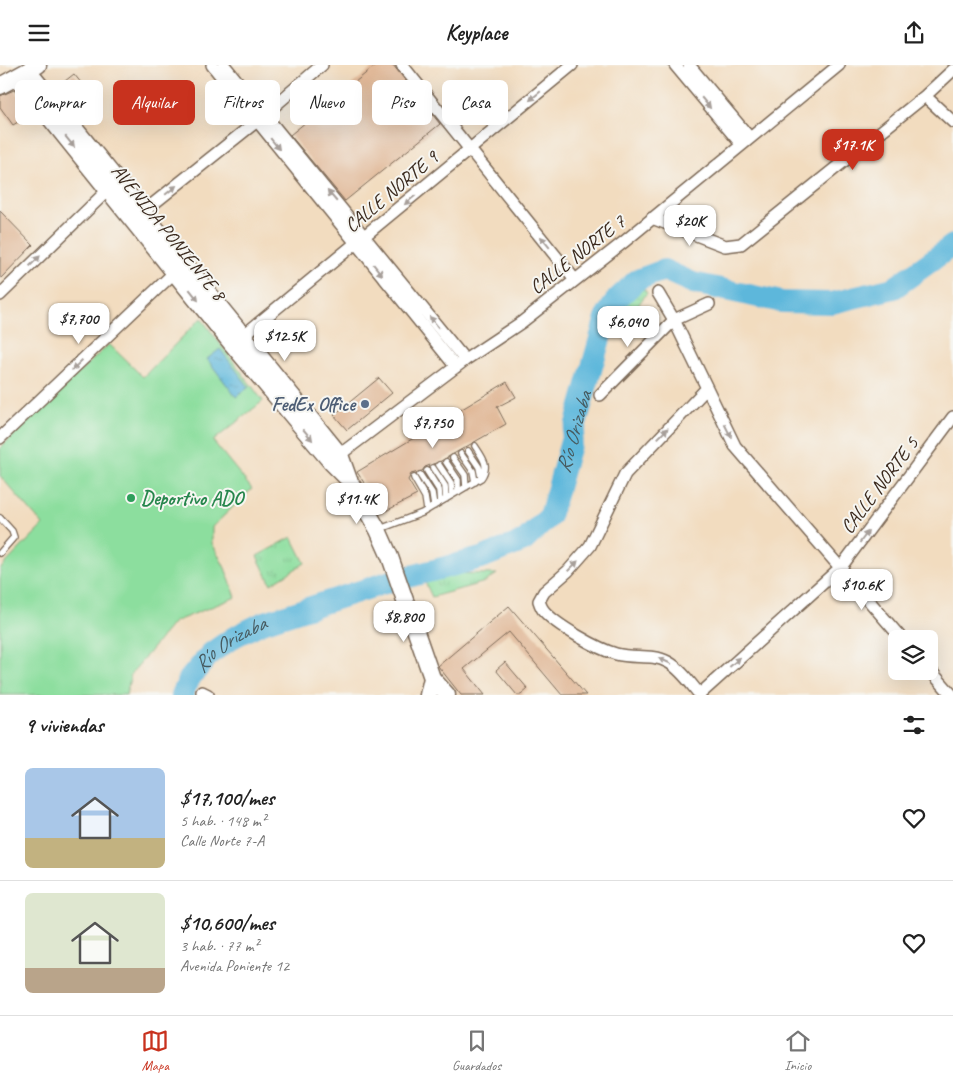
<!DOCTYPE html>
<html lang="es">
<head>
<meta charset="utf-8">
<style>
  body { margin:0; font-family:Caveat,sans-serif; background:#f2f2f2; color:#222; height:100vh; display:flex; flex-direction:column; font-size:19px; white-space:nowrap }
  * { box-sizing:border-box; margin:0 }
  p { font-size:16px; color:#767676 }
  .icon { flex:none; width:28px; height:28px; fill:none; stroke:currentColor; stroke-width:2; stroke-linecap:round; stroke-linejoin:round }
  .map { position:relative; height:630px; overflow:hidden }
  .sheet { display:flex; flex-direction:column; background:#fff; flex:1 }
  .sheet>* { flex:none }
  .hud { position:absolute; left:15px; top:15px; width:500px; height:45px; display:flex; gap:10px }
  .tools { position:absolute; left:888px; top:565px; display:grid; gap:10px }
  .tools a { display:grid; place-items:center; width:50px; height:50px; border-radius:8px; background:#fff; box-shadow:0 5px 20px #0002; font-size:25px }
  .price { position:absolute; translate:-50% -42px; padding:0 11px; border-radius:10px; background:#fff; color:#222; font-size:16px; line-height:32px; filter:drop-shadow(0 1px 2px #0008) }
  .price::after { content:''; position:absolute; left:50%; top:30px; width:15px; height:11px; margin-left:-8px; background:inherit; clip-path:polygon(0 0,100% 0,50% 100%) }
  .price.selected { background:#c8321e; color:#fff }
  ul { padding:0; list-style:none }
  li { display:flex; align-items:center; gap:15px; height:125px; padding:0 25px }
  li+li { border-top:1px solid #e0e0e0 }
  li span { display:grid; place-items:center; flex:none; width:140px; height:100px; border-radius:8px; color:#555 }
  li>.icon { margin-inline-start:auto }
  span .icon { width:60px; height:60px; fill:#fffc; stroke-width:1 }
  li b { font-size:21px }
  h2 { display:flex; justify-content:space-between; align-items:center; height:60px; padding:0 25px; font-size:21px }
  .chip { padding:0 18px; border-radius:8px; background:#fff; box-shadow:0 5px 20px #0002; font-size:18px; line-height:45px }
  .chip.selected { background:#c8321e; color:#fff }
  header { display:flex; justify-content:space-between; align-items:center; height:65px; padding:0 25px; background:#fff; font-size:22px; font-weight:700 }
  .dock { display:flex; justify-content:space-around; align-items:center; height:70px; border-top:1px solid #e0e0e0; background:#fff; font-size:14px; color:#767676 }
  .dock a { display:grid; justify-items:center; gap:2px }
  .dock .selected { color:#c8321e }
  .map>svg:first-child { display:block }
</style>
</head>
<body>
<header><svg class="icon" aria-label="menu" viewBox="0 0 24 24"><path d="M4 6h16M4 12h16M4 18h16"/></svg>Keyplace<svg class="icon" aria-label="share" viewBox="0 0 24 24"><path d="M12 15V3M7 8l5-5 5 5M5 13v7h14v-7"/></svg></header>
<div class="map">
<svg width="953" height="630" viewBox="0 0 953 630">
  <defs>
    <pattern id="park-tufts" width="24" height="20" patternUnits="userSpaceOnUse" patternTransform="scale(1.25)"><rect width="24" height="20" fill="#8cde9e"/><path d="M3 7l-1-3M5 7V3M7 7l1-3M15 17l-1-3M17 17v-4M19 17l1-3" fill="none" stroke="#7abf88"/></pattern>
    <pattern id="water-ripples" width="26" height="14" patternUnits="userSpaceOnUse" patternTransform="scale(1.25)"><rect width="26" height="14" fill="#5db7db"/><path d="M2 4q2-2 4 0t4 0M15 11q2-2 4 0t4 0" fill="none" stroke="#4e95b1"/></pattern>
  </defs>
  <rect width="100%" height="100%" fill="#f6f6f2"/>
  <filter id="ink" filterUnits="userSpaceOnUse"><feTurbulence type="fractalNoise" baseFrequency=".02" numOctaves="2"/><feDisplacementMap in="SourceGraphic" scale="10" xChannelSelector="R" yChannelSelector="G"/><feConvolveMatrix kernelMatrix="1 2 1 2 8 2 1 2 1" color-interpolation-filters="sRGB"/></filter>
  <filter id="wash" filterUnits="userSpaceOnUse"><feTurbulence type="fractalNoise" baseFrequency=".0096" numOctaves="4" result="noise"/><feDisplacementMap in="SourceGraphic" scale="20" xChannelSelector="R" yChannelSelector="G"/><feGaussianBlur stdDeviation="1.12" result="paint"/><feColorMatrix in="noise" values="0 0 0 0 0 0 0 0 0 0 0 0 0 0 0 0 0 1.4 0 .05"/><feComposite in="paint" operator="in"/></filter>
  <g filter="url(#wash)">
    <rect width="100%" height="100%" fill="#f2dcbf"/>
    <path fill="url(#park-tufts)" stroke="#64845e" d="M 643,223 L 647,228 L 616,270 L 611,267 C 617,250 626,232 643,223 Z
      M 292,472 L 305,498 L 271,519 L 257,491 Z
      M 433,508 L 497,509 L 485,517 L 432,532 L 425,517 Z"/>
    <path fill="#8cde9e" stroke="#64845e" d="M 201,253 L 263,336 L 213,376 L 252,424 L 212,462 L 212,478 L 225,503 L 236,532 L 174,557 L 131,609 L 126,630 L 0,630 L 0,504 L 43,460 L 0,411 L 0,383 L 109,279 L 143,312 Z"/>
    <path fill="url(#water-ripples)" stroke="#4c707c" d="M 220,284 L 249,322 L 236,332 L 207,294 Z"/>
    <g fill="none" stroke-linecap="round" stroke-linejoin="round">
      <path stroke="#5db7db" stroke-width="22" id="s1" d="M 182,630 L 189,614 L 211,588 L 234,572 L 262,558 L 388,517 L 481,493 L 524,476 L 550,451 L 606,252 L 616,235 L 637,215 L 664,205 L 693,218 L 782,237 L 832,238 L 894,223 L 953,180"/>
    </g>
    <g id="blocks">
      <path fill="#e1b999" d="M 376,0 L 393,0 L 440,59 L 345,136 L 290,70 Z
        M 74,9 L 90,29 L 77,41 L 60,20 Z
        M 14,25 L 33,48 L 13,60 L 0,42 L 0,31 Z
        M 0,146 L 33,180 L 0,214 Z
        M 379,313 L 392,328 L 347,365 L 334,350 Z
        M 507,317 L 516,332 L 497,342 L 506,359 L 441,396 L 425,402 L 422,406 L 411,409 L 408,415 L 417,430 L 380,449 L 374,437 L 376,436 L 357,407 Z
        M 509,541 L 572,614 L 586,630 L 562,630 L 509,567 L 464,604 L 485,630 L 461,630 L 438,601 Z
        M 505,597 L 528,624 L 521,630 L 517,630 L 496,605 Z"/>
    </g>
  </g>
  <g filter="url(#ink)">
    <use href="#blocks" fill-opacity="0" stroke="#7b6856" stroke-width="1"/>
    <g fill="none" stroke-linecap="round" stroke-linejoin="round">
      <defs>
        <path id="lane" d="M 468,386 L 479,402 L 481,412
          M 461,389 L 473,406 L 475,417
          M 453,393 L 465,410 L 466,422
          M 446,397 L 458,415 L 458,427
          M 439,400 L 451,418 L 452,430
          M 433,403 L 445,421 L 446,434
          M 427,406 L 439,425 L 440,437
          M 420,410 L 432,428 L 434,441
          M 414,413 L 425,432 L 427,445
          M 0,453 L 12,466 L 14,472 L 0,488
          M 380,464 L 422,448 L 481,413 C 490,401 483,393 475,381"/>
        <path id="street" d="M 212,0 L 456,302
          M 224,0 L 465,295
          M 402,0 L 575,215
          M 675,0 L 741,79
          M 689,0 L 749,72
          M 925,31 L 953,57
          M 138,151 L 257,56 L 322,0
          M 652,153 L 725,181 L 741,179 L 925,31 L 953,5
          M 658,228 L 674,255 L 735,381 L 902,574
          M 0,230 L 112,121
          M 238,275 L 572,0
          M 600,330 L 674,255 L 709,239
          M 0,373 L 178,204
          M 334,394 L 465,295 L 522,257 L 625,176 L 839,0
          M 929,604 L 952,630
          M 202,627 L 208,630
          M 699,630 L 841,502 L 953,352
          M 700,630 C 691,619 681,604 668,597 C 652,588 633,594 616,589 C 598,584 556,560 544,546 C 542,544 540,539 539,536 L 544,527 L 568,506 L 590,481 L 625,409 L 707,323"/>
        <path id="secondary" d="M 28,6 L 340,390 L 349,415 L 378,465 L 390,492 L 432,613 L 447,630
          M 17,12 L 232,279 L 331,397 L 346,412
          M 0,21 L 38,0
          M 428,630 L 432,613"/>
      </defs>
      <use href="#lane" stroke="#7b6856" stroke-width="8"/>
      <use href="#street" stroke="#7b6856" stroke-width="14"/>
      <use href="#secondary" stroke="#7b6856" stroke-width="19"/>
      <use href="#lane" stroke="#fff" stroke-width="5.5"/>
      <use href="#street" stroke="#fff" stroke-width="11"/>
      <use href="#secondary" stroke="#fff" stroke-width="16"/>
    </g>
    <defs><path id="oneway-solid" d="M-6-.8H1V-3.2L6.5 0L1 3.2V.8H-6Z" transform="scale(1.25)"/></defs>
    <g fill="#a79f9a">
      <use href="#oneway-solid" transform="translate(535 31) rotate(140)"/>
      <use href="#oneway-solid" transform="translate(706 38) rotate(50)"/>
      <use href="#oneway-solid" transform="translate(70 77) rotate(51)"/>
      <use href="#oneway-solid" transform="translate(275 79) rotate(51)"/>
      <use href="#oneway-solid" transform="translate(171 125) rotate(-39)"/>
      <use href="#oneway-solid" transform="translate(332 131) rotate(-130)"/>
      <use href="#oneway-solid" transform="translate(410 135) rotate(140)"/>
      <use href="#oneway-solid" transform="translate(545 177) rotate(-129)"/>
      <use href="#oneway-solid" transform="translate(35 196) rotate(-44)"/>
      <use href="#oneway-solid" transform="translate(378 205) rotate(51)"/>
      <use href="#oneway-solid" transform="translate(194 230) rotate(52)"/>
      <use href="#oneway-solid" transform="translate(434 257) rotate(-129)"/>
      <use href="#oneway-solid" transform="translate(77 300) rotate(136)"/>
      <use href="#oneway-solid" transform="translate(728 366) rotate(63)"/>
      <use href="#oneway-solid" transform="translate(663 368) rotate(-46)"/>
      <use href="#oneway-solid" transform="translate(308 370) rotate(50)"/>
      <use href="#oneway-solid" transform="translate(864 472) rotate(-53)"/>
      <use href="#oneway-solid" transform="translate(573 501) rotate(-45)"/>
      <use href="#oneway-solid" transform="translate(665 596) rotate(-155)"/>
      <use href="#oneway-solid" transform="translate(735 597) rotate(-42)"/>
    </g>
  </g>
  <circle fill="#5c6f8a" stroke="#f6f6f2" stroke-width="2" cx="365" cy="339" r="5"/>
  <circle fill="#2e9e5b" stroke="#f6f6f2" stroke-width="2" cx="131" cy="433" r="5"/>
  <g text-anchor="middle" stroke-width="4" stroke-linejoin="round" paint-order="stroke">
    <g font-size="20" fill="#3b2a1e" stroke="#f6f6f2">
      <text transform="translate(391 126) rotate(-40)" y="7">CALLE NORTE 9</text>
      <text transform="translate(169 167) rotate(51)" y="7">AVENIDA PONIENTE 8</text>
      <text transform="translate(577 189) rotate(-38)" y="7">CALLE NORTE 7</text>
      <text transform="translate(879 420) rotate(-53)" y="7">CALLE NORTE 5</text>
    </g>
    <g font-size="20" font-weight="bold" fill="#4e5e75" stroke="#f6f6f2" text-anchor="end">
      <text x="355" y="346">FedEx Office</text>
    </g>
    <g font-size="20" font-weight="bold" fill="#27864d" stroke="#f6f6f2" text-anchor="start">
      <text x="141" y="440">Deportivo ADO</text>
    </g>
    <g font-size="21" font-style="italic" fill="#475b60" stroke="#f6f6f2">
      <text dy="7" stroke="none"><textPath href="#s1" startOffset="509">Río Orizaba</textPath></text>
      <text dy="7" stroke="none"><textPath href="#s1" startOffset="72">Río Orizaba</textPath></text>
    </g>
  </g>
</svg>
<div class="tools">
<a><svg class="icon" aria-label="layers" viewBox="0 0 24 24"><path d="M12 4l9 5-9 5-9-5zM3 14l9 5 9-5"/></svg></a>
</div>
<b class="price selected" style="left:853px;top:106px">$17.1K</b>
<b class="price" style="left:690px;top:182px">$20K</b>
<b class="price" style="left:79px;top:280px">$7,700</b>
<b class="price" style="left:628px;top:283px">$6,040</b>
<b class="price" style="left:285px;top:297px">$12.5K</b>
<b class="price" style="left:433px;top:384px">$7,750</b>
<b class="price" style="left:357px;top:460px">$11.4K</b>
<b class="price" style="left:862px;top:546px">$10.6K</b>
<b class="price" style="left:404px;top:578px">$8,800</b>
<div class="hud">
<a class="chip">Comprar</a>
<a class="chip selected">Alquilar</a>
<a class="chip">Filtros</a>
<a class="chip">Nuevo</a>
<a class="chip">Piso</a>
<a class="chip">Casa</a>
</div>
</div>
<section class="sheet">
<h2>9 viviendas<svg class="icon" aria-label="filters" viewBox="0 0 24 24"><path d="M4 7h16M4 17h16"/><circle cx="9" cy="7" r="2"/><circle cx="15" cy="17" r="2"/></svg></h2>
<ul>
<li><span style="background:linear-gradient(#a9c7e8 70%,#c2b280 0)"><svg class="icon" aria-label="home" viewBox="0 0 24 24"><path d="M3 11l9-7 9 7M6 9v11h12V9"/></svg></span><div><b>$17,100/mes</b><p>5 hab. · 148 m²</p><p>Calle Norte 7-A</p></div><svg class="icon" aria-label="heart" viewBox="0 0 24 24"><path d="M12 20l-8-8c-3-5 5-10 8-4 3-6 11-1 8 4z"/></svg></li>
<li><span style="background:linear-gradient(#dfe7d0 75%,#b9a48a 0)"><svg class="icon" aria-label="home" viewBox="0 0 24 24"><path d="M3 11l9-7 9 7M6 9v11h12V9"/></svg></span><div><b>$10,600/mes</b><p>3 hab. · 77 m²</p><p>Avenida Poniente 12</p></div><svg class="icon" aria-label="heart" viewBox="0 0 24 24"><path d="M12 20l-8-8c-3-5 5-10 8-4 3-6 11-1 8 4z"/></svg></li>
</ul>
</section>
<nav class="dock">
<a class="selected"><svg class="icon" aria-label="map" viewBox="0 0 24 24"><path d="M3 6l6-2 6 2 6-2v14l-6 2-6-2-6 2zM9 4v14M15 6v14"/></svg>Mapa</a>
<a><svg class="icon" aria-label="saved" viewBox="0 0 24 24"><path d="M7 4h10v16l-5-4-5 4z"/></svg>Guardados</a>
<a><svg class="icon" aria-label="home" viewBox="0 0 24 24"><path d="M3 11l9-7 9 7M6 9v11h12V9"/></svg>Inicio</a>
</nav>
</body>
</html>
